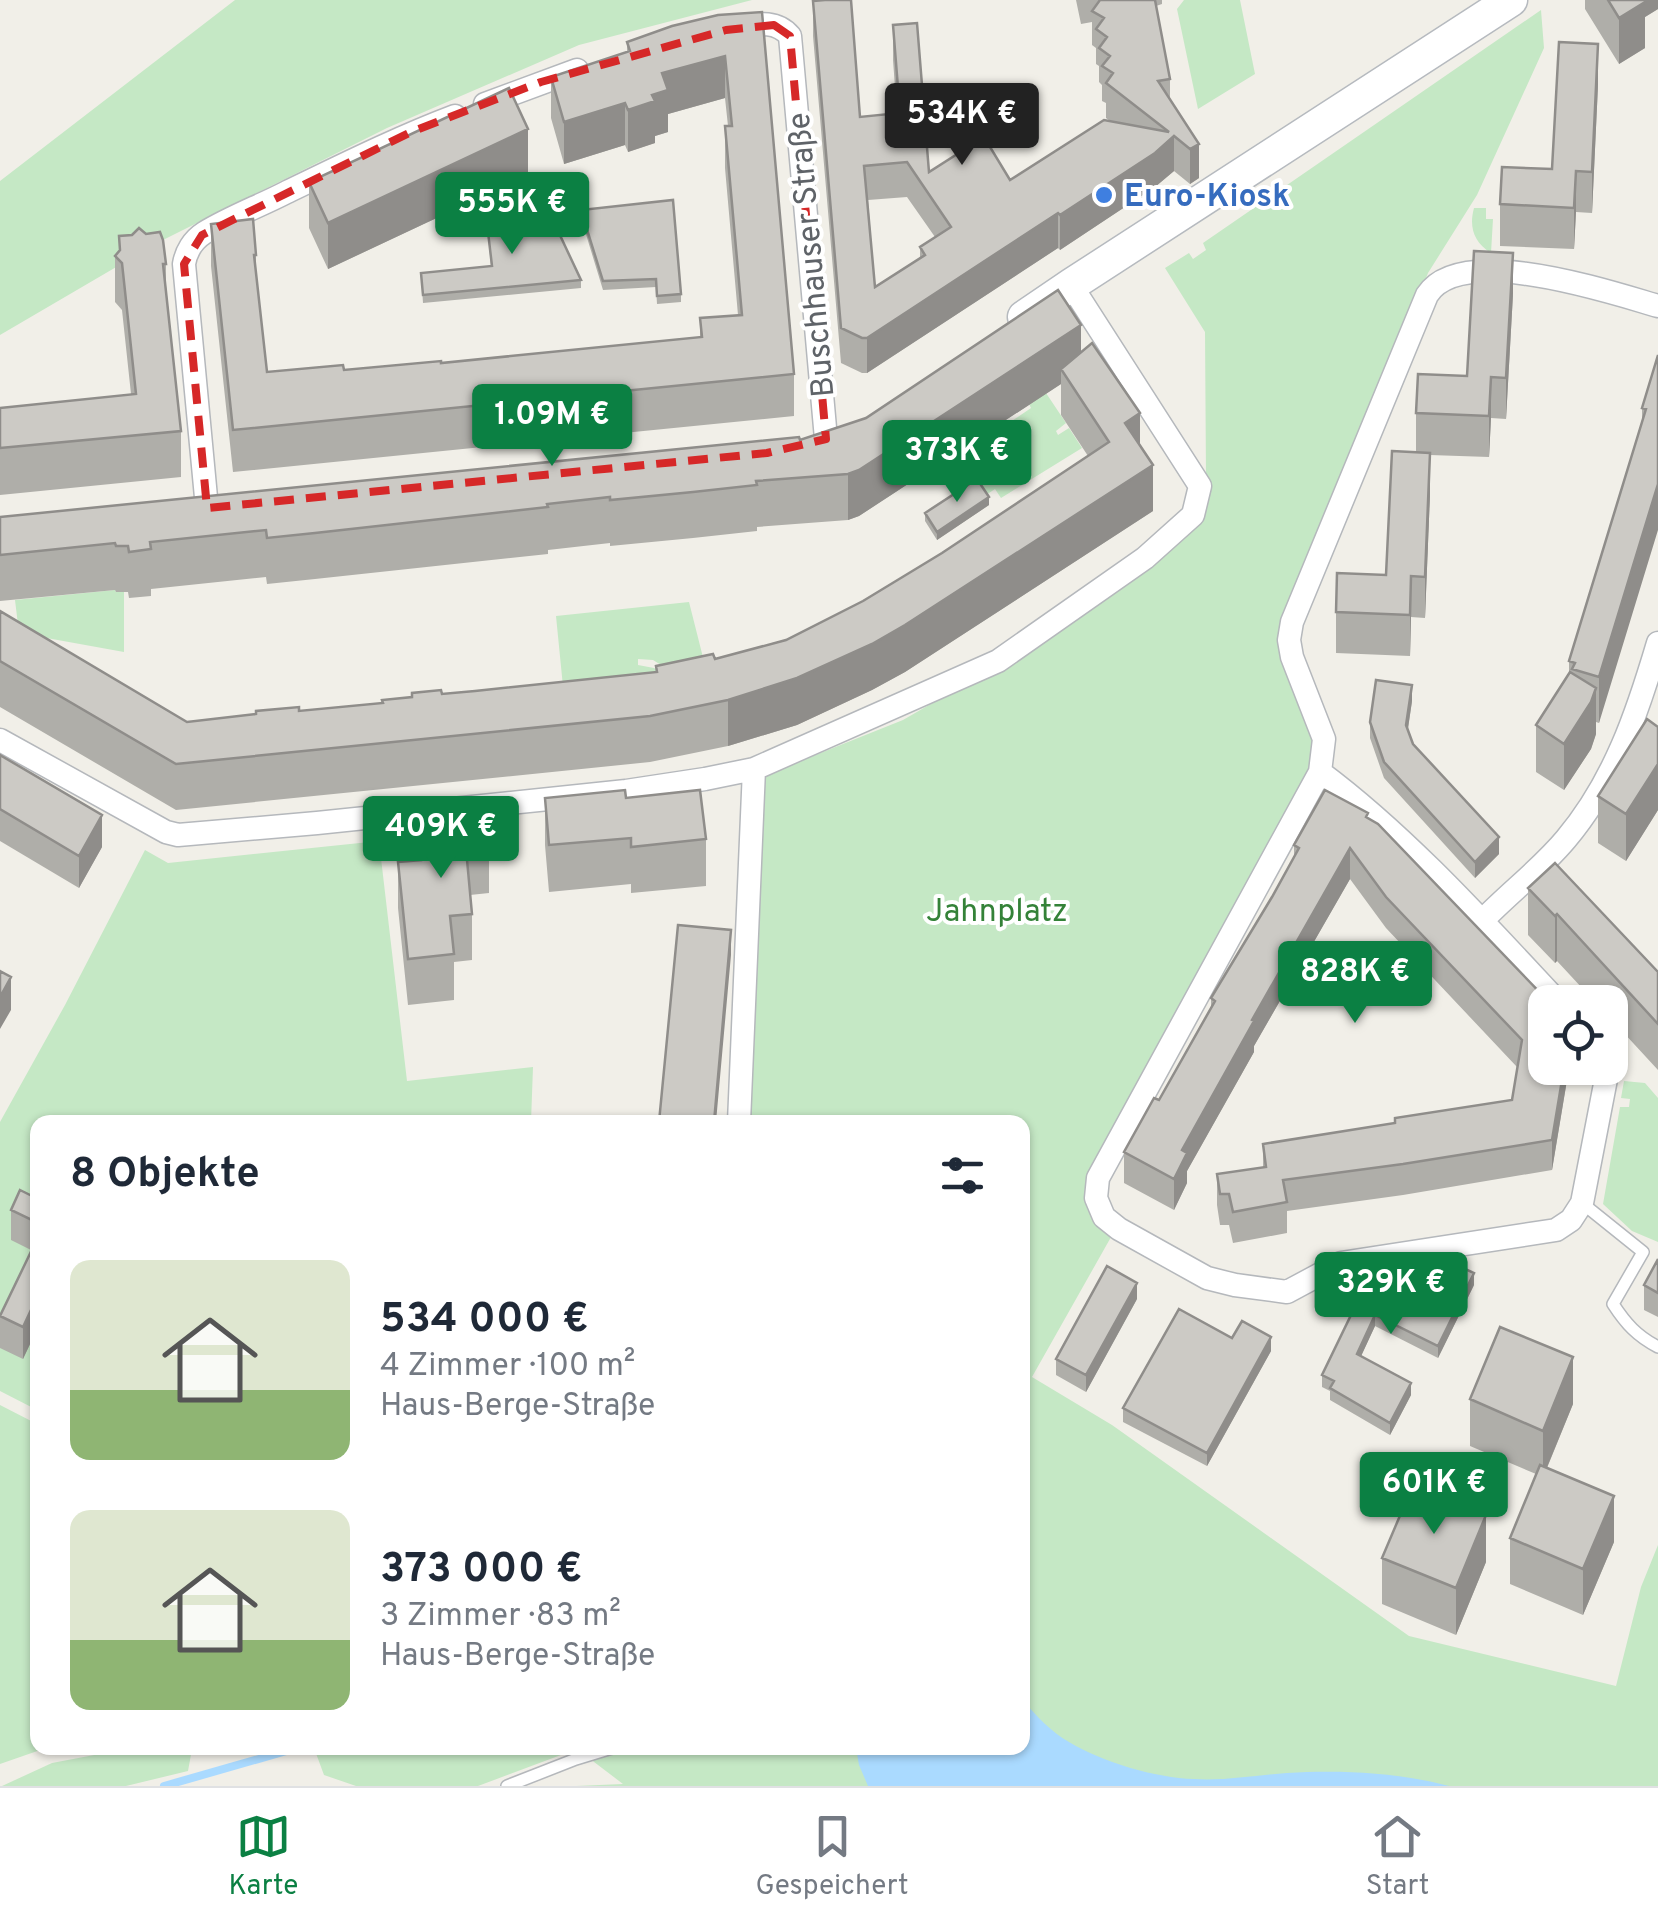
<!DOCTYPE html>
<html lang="de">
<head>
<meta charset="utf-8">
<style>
  body { margin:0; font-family:Overpass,sans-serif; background:#f6f6f7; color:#1f2937; height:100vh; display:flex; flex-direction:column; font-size:38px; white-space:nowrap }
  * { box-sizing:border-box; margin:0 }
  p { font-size:32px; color:#747a83 }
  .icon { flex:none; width:55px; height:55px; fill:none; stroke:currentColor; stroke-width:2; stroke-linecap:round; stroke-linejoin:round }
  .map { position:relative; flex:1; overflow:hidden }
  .sheet { position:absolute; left:30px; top:1115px; width:1000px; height:640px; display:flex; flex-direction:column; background:#fff; border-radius:20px; box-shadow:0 2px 8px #0004 }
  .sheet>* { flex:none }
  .buttons { position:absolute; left:1528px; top:985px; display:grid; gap:20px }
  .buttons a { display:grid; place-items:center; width:100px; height:100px; border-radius:20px; background:#fff; box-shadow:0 2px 8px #0004; font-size:50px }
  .price { position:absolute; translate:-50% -85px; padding:0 22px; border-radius:10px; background:#0b8043; color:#fff; font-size:32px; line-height:65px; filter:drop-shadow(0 2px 5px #0008) }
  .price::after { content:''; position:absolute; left:50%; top:60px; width:30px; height:22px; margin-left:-15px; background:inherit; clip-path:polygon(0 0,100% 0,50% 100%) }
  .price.active { background:#222; color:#fff }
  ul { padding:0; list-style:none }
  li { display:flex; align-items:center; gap:30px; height:250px; padding:0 40px }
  li span { display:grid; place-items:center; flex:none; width:280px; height:200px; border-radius:20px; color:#555 }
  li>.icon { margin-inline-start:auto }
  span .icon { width:120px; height:120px; fill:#fffc; stroke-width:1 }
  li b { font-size:42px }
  h2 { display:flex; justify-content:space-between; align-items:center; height:120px; padding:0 40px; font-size:42px }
  .tabs { display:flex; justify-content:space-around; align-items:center; height:140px; border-top:2px solid #e0e1e3; background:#fff; font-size:28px; color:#747a83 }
  .tabs a { display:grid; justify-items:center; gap:5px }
  .tabs .active { color:#0b8043 }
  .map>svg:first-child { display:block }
</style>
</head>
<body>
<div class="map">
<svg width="1658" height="1786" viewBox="0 0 1658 1786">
  <rect width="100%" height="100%" fill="#f1efe8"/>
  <path fill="#c5e8c5" d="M 235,0 L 752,0 L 579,45 L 387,128 L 159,242 L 0,335 L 0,181 Z
    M 1184,0 L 1240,0 L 1255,74 L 1198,109 L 1177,9 Z
    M 1541,10 L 1544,48 L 1477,195 L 1428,273 L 1288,621 L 1320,741 L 1316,771 L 1095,1177 L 1115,1230 L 1032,1377 L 1112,1425 L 1409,1636 L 1616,1686 L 1641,1587 L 1658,1545 L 1658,1786 L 576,1786 L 623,1784 L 577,1749 L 478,1786 L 356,1786 L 324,1775 L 314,1748 L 1022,1748 L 1022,1122 L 743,1122 L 758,778 L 903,720 L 1000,664 L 1144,565 L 1206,477 L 1205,332 L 1165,268 L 1189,253 L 1193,259 L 1206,250 L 1203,243 Z
    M 1474,208 L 1486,208 L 1486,219 L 1493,219 L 1491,253 C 1473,242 1469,226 1474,208 Z
    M 1046,393 L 1066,423 L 1056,431 L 1058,435 L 1069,428 L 1082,448 L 1001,498 L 995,489 L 983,497 L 953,454 L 987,432 L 989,435 L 996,430 L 1004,443 L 1015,435 L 1009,423 L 1031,408 L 1029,404 Z
    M 115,590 L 116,592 L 124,592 L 124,652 L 19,633 L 15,600 Z
    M 689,602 L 713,697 L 653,660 L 638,659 L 638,665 L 654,668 L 662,673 L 566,717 L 556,616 Z
    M 379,841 L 407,1081 L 533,1067 L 531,1122 L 38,1122 L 37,1410 L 0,1391 L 0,1122 L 65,1005 L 145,850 L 168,863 Z
    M 1624,1081 L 1645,1083 L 1658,1098 L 1658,1242 L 1632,1231 L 1603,1204 L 1620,1107 L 1629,1107 L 1630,1099 L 1621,1098 Z
    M 0,1405 L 37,1424 L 38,1748 L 46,1748 L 0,1764 Z
    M 131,1748 L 192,1749 L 188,1771 L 126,1786 L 2,1786 L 52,1763 Z"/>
  <path fill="#aadaff" d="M 1023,1701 C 1037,1716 1051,1732 1069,1742 C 1102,1762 1156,1778 1194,1779 C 1225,1781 1256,1775 1287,1773 C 1339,1770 1397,1772 1449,1786 L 868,1786 L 859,1765 L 856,1748 L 1022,1748 Z"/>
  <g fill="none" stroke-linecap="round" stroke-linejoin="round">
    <path stroke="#aadaff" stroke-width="8" d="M 164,1786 L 297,1748"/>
    <defs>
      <path id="lane" d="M 1582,1203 L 1643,1252 L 1613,1304 C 1626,1324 1637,1336 1658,1347
        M 507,1786 L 576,1759 L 612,1748"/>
      <path id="street" d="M 733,28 C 754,25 775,18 790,36 L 826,439
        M 485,104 L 577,70
        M 207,508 L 184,264 C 186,252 193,240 204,233 C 230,217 260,206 287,192 C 343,165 397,138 455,116
        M 0,740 L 166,832 L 178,835 L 317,823 L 626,791 L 705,779 L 754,769 L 998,661 L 1145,558 L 1193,515 L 1200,486 L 1071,285
        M 1320,772 C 1406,836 1485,924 1558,1002
        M 1482,921 C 1509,893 1541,869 1566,839 C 1614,782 1637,714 1658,643
        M 1606,1068 L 1606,1079 L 1582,1203 L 1571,1220 L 1556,1230 L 1341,1263 L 1287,1292 L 1235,1285 L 1207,1278 L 1119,1229 L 1104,1217 L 1096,1198 L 1098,1178 L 1320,772 L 1324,739 L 1292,657 L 1289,640 L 1292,622 L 1427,295 C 1461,242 1609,292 1658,306
        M 739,1122 L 754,769"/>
      <path id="secondary" d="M 1024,317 L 1071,285 L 1511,0"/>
    </defs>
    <use href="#lane" stroke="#b5b8bc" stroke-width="14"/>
    <use href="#street" stroke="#b5b8bc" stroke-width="25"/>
    <use href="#secondary" stroke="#b6babf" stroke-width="35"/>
    <use href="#lane" stroke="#fff" stroke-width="11"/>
    <use href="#street" stroke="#fff" stroke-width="22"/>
    <use href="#secondary" stroke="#fff" stroke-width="32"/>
  </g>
  <path fill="#afaea9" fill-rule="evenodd" d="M 1076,0 L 1162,0 L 1162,4 L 1156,6 L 1170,79 L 1170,99 L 1199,144 L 1199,178 L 1190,184 L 1174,171 L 1155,187 L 1060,250 L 1058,248 L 867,373 L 862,373 L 841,363 L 813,36 L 813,1 L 860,117 L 897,114 L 893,60 L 893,25 L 929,172 L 1010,180 L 1110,121 L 1106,118 L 1106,103 L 1102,101 L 1102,85 L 1099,82 L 1099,66 L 1096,64 L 1096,48 L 1092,45 L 1092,22 L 1081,24 ZM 907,197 L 935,237 L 920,247 L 920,259 L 875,287 L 868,200 Z
    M 1585,0 L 1658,0 L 1658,9 L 1645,17 L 1645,48 L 1619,64 L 1585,9 Z
    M 718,15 L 794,374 L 794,416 L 233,472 L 211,266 L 211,224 L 256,255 L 256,276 L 267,372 L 344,370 L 441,363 L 700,338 L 700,318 L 738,315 L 725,168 L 725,126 L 728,126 L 725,98 L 668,114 L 668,132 L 655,136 L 655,143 L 628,152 L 625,145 L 564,164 L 551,118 L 551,77 L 627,52 L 627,42 Z
    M 1598,85 L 1592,213 L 1576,212 L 1574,249 L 1500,246 L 1500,204 L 1552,169 Z
    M 528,175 L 328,269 L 309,228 L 309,182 Z
    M 581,210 L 681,294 L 681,302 L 657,304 L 656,287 L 603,290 L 581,218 Z
    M 486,215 L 545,215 L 581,280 L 581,288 L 423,303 L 421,273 L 491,266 Z
    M 119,236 L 166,264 L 166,286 L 181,431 L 181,477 L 0,495 L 0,408 L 131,394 L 122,310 L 115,302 L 115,256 L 119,252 Z
    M 1513,294 L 1506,419 L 1491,418 L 1489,457 L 1430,455 L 1430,494 L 1425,618 L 1411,617 L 1410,656 L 1336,653 L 1336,612 L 1386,575 L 1416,452 L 1416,413 L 1467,376 Z
    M 1081,353 L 1153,511 L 905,672 L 872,690 L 797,725 L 728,746 L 650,762 L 176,810 L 0,707 L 0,611 L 187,722 L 382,703 L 442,694 L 656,672 L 656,666 L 715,659 L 786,640 L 863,601 L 942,553 L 1088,456 L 1061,415 L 1061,384 L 859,516 L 848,520 L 757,527 L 757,531 L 693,538 L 610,546 L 610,543 L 548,550 L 548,554 L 315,579 L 267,584 L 266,577 L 151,589 L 151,596 L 129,598 L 128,592 L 116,592 L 115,590 L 0,601 L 0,517 L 800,440 Z
    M 1658,355 L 1599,723 L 1596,722 L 1596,734 L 1591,749 L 1564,790 L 1536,772 L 1536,725 L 1569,674 L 1569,661 L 1642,420 L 1642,408 Z
    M 989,505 L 937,540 L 925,521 L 925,513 Z
    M 1658,694 L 1658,810 L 1626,861 L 1598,843 L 1598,796 L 1658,726 Z
    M 1412,701 L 1408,729 L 1413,744 L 1499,854 L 1475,878 L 1384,778 L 1370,738 L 1370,722 Z
    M 0,755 L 102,847 L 79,888 L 0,841 Z
    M 545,798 L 626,798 L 706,839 L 706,886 L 631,893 L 631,884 L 549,892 L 545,845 Z
    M 438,808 L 489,847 L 489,893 L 470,895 L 472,914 L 472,960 L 454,962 L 454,1000 L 408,1005 L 398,908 L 398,862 L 419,860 L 419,840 L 438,838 Z
    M 1368,818 L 1545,1068 L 1569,1068 L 1552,1170 L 1403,1195 L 1287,1211 L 1287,1233 L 1233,1243 L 1229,1225 L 1220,1225 L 1217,1205 L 1217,1174 L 1263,1168 L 1263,1144 L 1395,1123 L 1512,1100 L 1517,1067 L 1386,928 L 1350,879 L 1254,1046 L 1254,1052 L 1187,1171 L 1187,1183 L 1174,1210 L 1124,1183 L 1124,1152 L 1159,1100 L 1211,1007 L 1211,998 L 1272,897 L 1294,856 L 1294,845 Z
    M 1528,888 L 1639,953 L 1658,972 L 1658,1070 L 1610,1018 L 1610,1002 L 1595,1002 L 1557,961 L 1555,963 L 1528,935 Z
    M 38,1199 L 38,1327 L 23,1359 L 0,1348 L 0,1316 L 31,1250 L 11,1240 L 11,1210 Z
    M 1658,1259 L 1658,1317 L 1644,1310 L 1644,1285 Z
    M 1474,1285 L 1438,1358 L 1375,1326 L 1361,1356 L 1411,1395 L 1390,1435 L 1330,1400 L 1330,1391 L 1322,1387 L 1322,1375 L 1388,1289 L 1439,1295 Z
    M 1137,1299 L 1086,1392 L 1056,1375 L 1056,1359 Z
    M 1232,1338 L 1271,1351 L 1207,1466 L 1123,1422 L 1123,1408 Z
    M 1470,1399 L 1573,1404 L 1547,1468 L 1614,1542 L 1583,1615 L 1510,1584 L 1510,1538 L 1536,1474 L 1470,1446 Z
    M 1382,1558 L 1486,1562 L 1456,1635 L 1382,1604 Z"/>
  <path fill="#8f8d8a" d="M 1631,0 L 1658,0 L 1658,9 L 1645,17 L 1645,48 L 1619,64 L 1619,18 Z
    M 1598,44 L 1598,85 L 1592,213 L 1592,172 Z
    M 725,56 L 725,98 L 668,114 L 668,132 L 655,136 L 655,143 L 628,152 L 628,110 L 652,95 L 662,73 Z
    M 625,103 L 625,145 L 564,164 L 564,122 Z
    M 528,129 L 528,175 L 328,269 L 328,223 Z
    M 1174,136 L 1174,171 L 1155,187 L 1060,250 L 1060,215 Z
    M 1199,144 L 1199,178 L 1190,184 L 1190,149 Z
    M 1576,171 L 1576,212 L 1574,249 L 1574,208 Z
    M 1058,213 L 1058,248 L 867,373 L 867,338 Z
    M 1513,253 L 1513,294 L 1506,419 L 1506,378 Z
    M 1081,325 L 1081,371 L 1061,369 L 1061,384 L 859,516 L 848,520 L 848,474 Z
    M 1491,377 L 1491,418 L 1489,457 L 1489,416 Z
    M 1140,413 L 1140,460 L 1125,423 Z
    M 1430,453 L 1430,494 L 1425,618 L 1425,577 Z
    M 1153,465 L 1153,511 L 905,672 L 872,690 L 797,725 L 728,746 L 728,700 Z
    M 1658,484 L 1658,530 L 1599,723 L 1599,677 Z
    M 989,497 L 989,505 L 937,540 L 937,532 Z
    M 1411,576 L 1411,617 L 1410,656 L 1410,615 Z
    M 1412,685 L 1412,701 L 1406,741 L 1406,725 Z
    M 1596,688 L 1596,734 L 1591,749 L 1564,790 L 1564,744 Z
    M 1658,764 L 1658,810 L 1626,861 L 1626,814 Z
    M 102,815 L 102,847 L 79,888 L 79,856 Z
    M 1499,837 L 1499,854 L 1475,878 L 1475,862 Z
    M 1350,848 L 1350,879 L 1254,1046 L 1254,1052 L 1187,1171 L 1187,1183 L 1174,1210 L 1174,1179 L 1182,1150 L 1252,1020 Z
    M 1557,914 L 1557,961 L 1555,963 L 1555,916 Z
    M 731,930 L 731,955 L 716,1122 L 714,1122 Z
    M 11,977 L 11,1010 L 0,1029 L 0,997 Z
    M 1564,1068 L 1569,1068 L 1552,1170 L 1552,1140 Z
    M 1474,1273 L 1474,1285 L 1438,1358 L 1438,1346 Z
    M 1137,1283 L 1137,1299 L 1086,1392 L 1086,1375 Z
    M 38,1295 L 38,1327 L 23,1359 L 23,1327 Z
    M 1375,1315 L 1375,1326 L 1357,1365 L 1357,1354 Z
    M 1271,1337 L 1271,1351 L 1207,1466 L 1207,1453 Z
    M 1573,1357 L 1573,1404 L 1543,1477 L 1543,1431 Z
    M 1411,1383 L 1411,1395 L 1390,1435 L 1390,1423 Z
    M 1614,1496 L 1614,1542 L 1583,1615 L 1583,1569 Z
    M 1486,1515 L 1486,1562 L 1456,1635 L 1456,1588 Z"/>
  <path fill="#cccac5" stroke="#8f8d8a" stroke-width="2.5" fill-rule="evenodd" d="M 825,0 L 851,0 L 860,117 L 900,113 L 893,25 L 917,23 L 929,172 L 984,137 L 1010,180 L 1104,120 L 1169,132 L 1106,83 L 1113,73 L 1102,66 L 1110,56 L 1099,48 L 1107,37 L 1096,29 L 1104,18 L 1092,11 L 1100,0 L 1155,0 L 1170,79 L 1158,81 L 1199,144 L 1190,149 L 1174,136 L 1155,153 L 1060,215 L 1058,213 L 867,338 L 862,338 L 841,328 L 813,1 ZM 907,162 L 951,227 L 920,247 L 925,255 L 875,287 L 864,166 Z
    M 1608,0 L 1644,0 L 1645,2 L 1619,18 Z
    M 762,12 L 794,374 L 233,430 L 211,224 L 253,219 L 256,255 L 254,255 L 267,372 L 343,365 L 344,370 L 441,361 L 441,363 L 702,337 L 700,318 L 742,315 L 725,126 L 732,126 L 725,56 L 662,73 L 668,90 L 652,95 L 655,101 L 628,110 L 625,103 L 564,122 L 551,77 L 630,51 L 627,42 L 672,26 L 718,15 Z
    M 1559,42 L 1598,44 L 1592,172 L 1576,171 L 1574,208 L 1500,204 L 1502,167 L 1552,169 Z
    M 509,88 L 528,129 L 328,223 L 309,182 Z
    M 673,200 L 681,294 L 657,296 L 656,279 L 603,281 L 581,210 Z
    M 544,210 L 545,215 L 550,214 L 581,280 L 423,295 L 421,273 L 492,266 L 486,215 Z
    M 139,228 L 146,234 L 160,232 L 163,240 L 166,264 L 163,264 L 181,431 L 0,448 L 0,408 L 136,394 L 122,263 L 115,256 L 120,250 L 119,236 L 132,235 Z
    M 1474,251 L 1513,253 L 1506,378 L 1491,377 L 1489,416 L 1416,413 L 1418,374 L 1467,376 Z
    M 1058,290 L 1081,325 L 859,470 L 848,474 L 756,481 L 757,485 L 693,492 L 610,500 L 610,497 L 547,504 L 548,507 L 315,533 L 267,538 L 266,530 L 150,542 L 151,549 L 129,552 L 128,546 L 116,546 L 115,543 L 0,555 L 0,517 L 689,448 L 799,437 L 800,440 L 866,418 Z
    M 1092,343 L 1140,413 L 1125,423 L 1153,465 L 905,625 L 872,644 L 797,678 L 728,700 L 650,716 L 176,764 L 0,661 L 0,611 L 187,722 L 256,714 L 256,711 L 299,707 L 299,711 L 383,703 L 382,700 L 412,697 L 412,693 L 441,690 L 442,694 L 475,691 L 657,672 L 656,666 L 713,654 L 715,659 L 786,640 L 863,601 L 942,553 L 1109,442 L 1061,369 Z
    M 1658,355 L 1658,484 L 1599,677 L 1572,669 L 1575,663 L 1569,661 L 1646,409 L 1642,408 Z
    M 1392,451 L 1430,453 L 1425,577 L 1411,576 L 1410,615 L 1336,612 L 1337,573 L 1386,575 Z
    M 977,479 L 989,497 L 937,532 L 925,513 Z
    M 1570,672 L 1596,688 L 1591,702 L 1564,744 L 1536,725 Z
    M 1376,680 L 1412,685 L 1406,725 L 1413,744 L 1499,837 L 1475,862 L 1384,762 L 1370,722 Z
    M 1647,719 L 1658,727 L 1658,764 L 1626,814 L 1598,796 Z
    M 0,755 L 102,815 L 79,856 L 0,809 Z
    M 625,790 L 626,798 L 700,790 L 706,839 L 631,847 L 631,838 L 549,845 L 545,798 Z
    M 1325,790 L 1368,813 L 1366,817 L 1378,824 L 1549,1002 L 1545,1002 L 1545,1068 L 1564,1068 L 1552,1140 L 1403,1164 L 1283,1180 L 1287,1202 L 1233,1212 L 1229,1194 L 1220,1194 L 1217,1174 L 1266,1167 L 1263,1144 L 1395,1123 L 1395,1118 L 1512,1100 L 1522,1040 L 1386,897 L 1350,848 L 1252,1020 L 1254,1021 L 1182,1150 L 1187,1153 L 1174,1179 L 1124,1152 L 1154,1098 L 1159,1100 L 1215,1001 L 1211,998 L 1272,897 L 1299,848 L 1294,845 Z
    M 485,803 L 489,847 L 466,849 L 472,914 L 450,916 L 454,954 L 408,959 L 398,862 L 421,860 L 419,840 L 441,837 L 438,808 Z
    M 1555,863 L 1658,972 L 1658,1024 L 1557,914 L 1555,916 L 1528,888 Z
    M 678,925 L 731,930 L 714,1122 L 659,1122 Z
    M 0,971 L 11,977 L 0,997 Z
    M 20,1190 L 38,1199 L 38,1223 L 11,1210 Z
    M 38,1237 L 38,1295 L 23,1327 L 0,1316 Z
    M 1658,1259 L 1658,1293 L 1644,1285 Z
    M 1454,1264 L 1474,1273 L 1438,1346 L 1375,1315 L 1357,1354 L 1411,1383 L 1390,1423 L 1330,1388 L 1334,1381 L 1322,1375 L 1368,1280 L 1388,1289 L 1395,1274 L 1439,1295 Z
    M 1107,1266 L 1137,1283 L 1086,1375 L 1056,1359 Z
    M 1179,1309 L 1232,1338 L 1242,1321 L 1271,1337 L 1207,1453 L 1123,1408 Z
    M 1500,1327 L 1573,1357 L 1543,1431 L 1470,1399 Z
    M 1540,1465 L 1614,1496 L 1583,1569 L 1510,1538 Z
    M 1413,1485 L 1486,1515 L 1456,1588 L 1382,1558 Z"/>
  <path fill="none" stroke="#d62828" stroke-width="8" stroke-dasharray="20 12" stroke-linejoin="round" d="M 774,25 L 790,36 L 826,439 L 767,453 L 207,508 L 184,264 L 202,235 L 411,132 L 541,82 L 726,30 Z"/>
  <circle fill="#3f7fe0" stroke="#fff" stroke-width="4" cx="1104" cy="195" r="10"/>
  <g text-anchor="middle" stroke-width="8" stroke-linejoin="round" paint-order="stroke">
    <g font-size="32" font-weight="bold" fill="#366cbe" stroke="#fff" text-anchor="start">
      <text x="1124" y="206">Euro-Kiosk</text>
    </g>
    <g font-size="32" fill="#5f6368" stroke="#fff">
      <text transform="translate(810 255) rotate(-95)" y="11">Buschhauser Straße</text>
    </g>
    <g font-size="32" fill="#348238" stroke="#fff">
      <text x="997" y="921">Jahnplatz</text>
    </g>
  </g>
</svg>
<div class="buttons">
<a><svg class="icon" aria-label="locate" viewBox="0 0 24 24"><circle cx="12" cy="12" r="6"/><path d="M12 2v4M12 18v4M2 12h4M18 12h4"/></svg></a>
</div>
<b class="price active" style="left:962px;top:168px">534K €</b>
<b class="price" style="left:512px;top:257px">555K €</b>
<b class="price" style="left:552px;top:469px">1.09M €</b>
<b class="price" style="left:957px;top:505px">373K €</b>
<b class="price" style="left:441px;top:881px">409K €</b>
<b class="price" style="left:1355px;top:1026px">828K €</b>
<b class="price" style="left:1391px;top:1337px">329K €</b>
<b class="price" style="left:1434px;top:1537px">601K €</b>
<section class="sheet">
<h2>8 Objekte<svg class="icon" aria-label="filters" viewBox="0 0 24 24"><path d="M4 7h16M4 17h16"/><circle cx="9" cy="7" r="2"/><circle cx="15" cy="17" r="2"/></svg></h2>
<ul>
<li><span style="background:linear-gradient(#dfe7d0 65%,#8fb573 0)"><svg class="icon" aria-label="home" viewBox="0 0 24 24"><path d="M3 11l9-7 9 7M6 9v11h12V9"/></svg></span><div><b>534 000 €</b><p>4 Zimmer · 100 m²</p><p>Haus-Berge-Straße</p></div></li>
<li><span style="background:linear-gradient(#dfe7d0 65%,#8fb573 0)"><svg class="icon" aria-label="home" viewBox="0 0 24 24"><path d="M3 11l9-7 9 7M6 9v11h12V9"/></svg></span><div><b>373 000 €</b><p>3 Zimmer · 83 m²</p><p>Haus-Berge-Straße</p></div></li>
</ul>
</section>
</div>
<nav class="tabs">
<a class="active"><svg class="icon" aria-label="map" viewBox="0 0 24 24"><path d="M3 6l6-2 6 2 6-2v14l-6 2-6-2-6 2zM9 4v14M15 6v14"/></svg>Karte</a>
<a><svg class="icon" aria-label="saved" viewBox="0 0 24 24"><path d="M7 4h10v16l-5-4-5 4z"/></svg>Gespeichert</a>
<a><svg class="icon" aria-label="home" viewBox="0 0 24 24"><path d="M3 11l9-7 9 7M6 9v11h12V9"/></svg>Start</a>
</nav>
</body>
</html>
